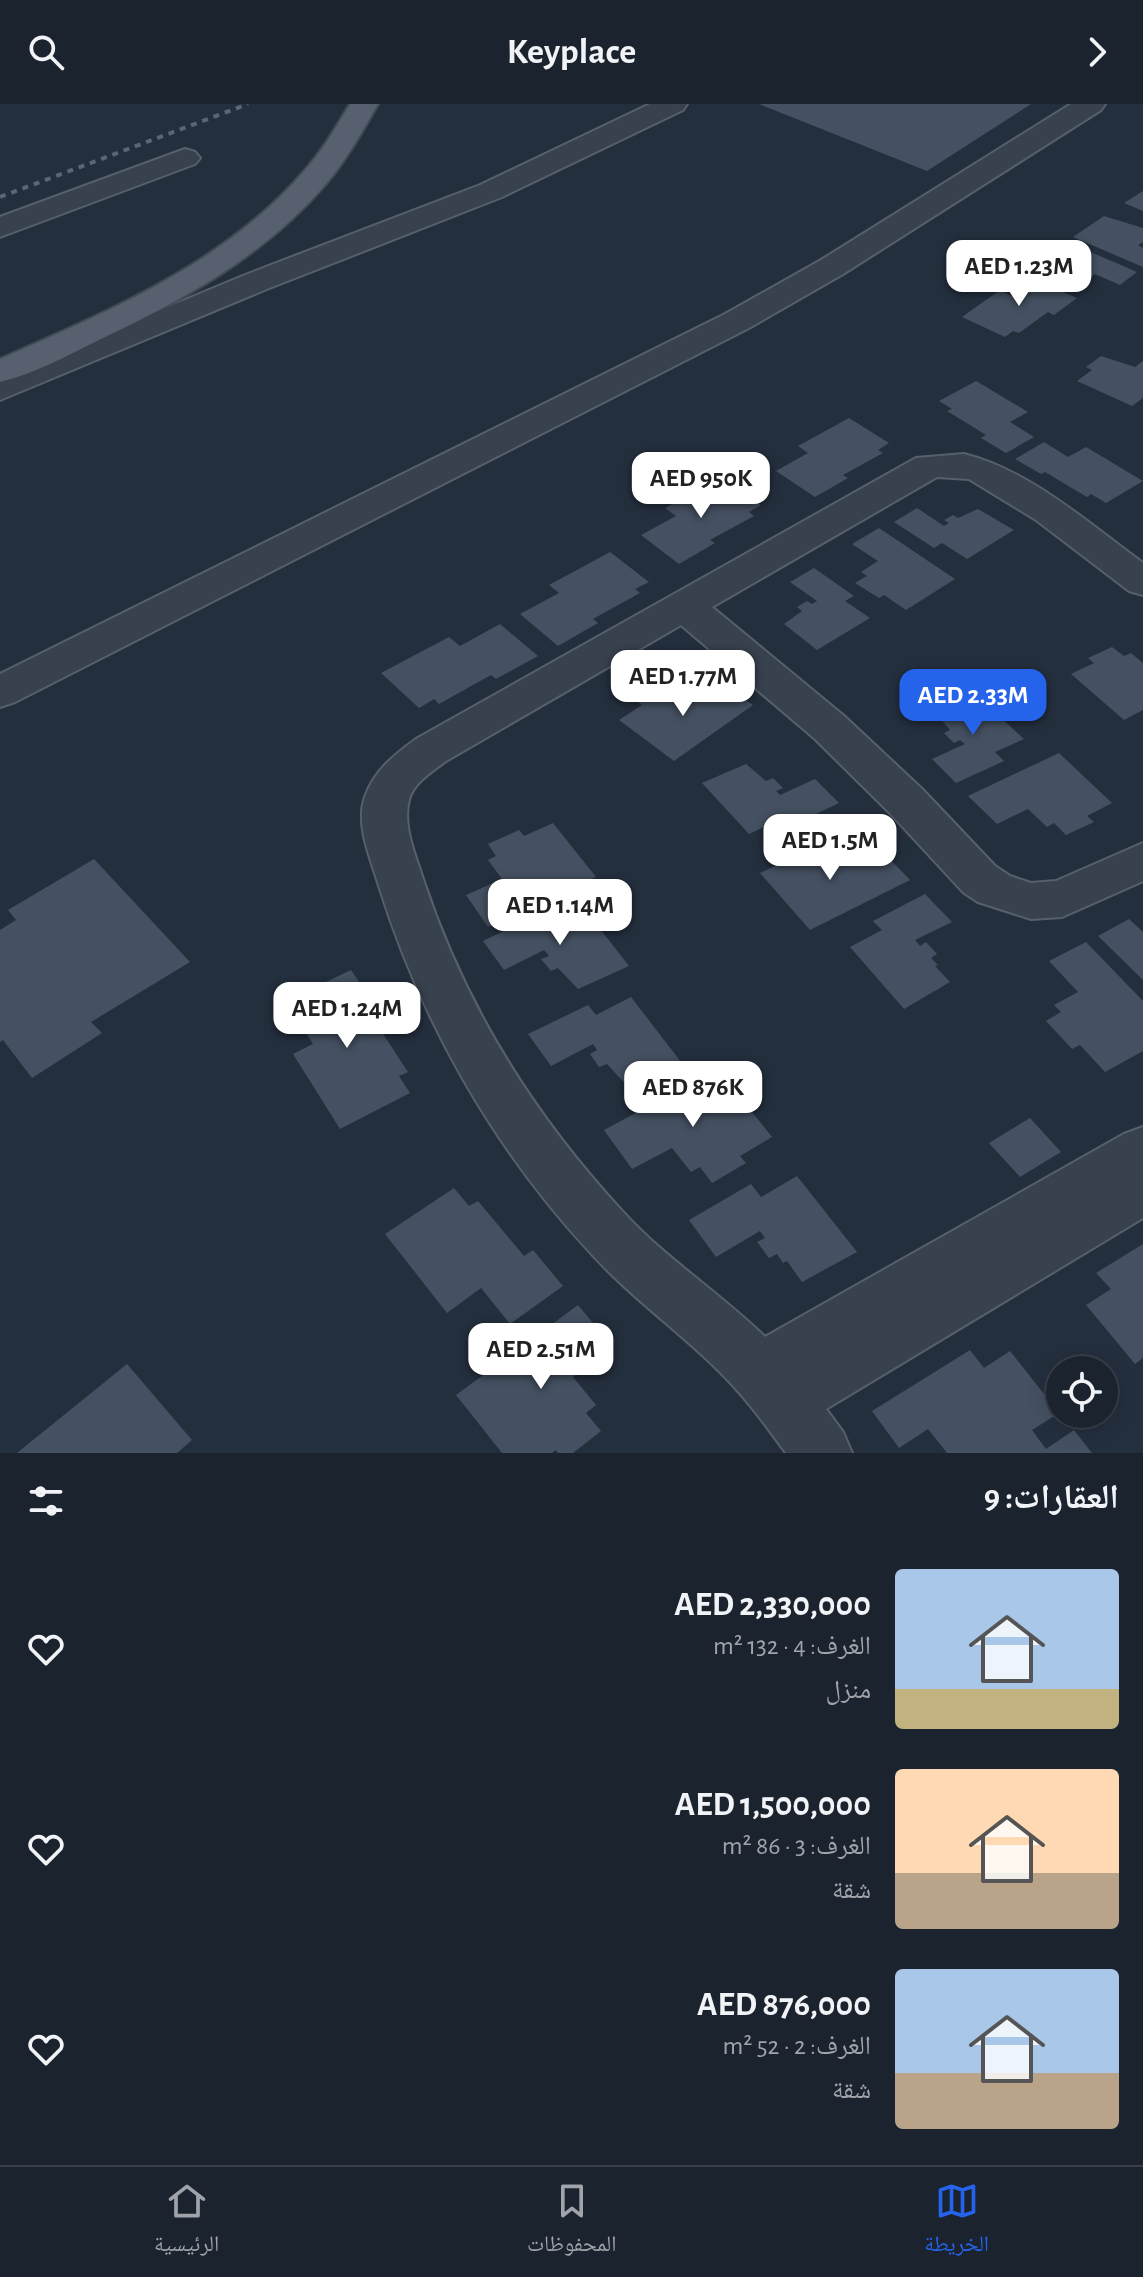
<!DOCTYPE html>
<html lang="ar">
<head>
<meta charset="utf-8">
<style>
  body { margin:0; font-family:"Alegreya Sans","Noto Naskh Arabic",sans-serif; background:#282f3a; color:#f1f3f6; direction:rtl; height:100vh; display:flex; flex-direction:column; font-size:30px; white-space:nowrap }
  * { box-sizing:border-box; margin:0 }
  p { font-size:26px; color:#a0a4aa }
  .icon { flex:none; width:44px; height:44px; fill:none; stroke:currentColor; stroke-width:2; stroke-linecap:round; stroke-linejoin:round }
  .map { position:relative; height:1349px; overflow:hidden; direction:ltr }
  .side { display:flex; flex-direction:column; background:#1b232e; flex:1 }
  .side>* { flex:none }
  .fabs { position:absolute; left:1046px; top:1252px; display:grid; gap:16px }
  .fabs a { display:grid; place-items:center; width:72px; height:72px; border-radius:50%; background:#1b232e; box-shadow:0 4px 20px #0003,0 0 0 2px #39404a; font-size:40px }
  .price { position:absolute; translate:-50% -68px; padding:0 18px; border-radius:16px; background:#fff; color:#222; font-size:26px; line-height:52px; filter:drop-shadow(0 2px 4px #0008) }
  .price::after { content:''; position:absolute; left:50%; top:48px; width:24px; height:18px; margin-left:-12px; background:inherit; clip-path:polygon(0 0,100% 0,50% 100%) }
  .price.current { background:#2563eb; color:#fff }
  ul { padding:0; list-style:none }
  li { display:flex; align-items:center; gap:24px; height:200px; padding:0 24px }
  li span { display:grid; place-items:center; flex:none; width:224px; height:160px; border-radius:8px; color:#555 }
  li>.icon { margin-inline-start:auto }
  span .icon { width:96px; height:96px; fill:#fffc; stroke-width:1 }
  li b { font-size:34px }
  h2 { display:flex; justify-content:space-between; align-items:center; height:96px; padding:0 24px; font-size:34px }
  header { display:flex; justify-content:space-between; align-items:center; height:104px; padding:0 24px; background:#1b232e; font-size:36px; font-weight:600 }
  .tabs { display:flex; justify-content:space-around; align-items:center; height:112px; border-top:2px solid #39404a; background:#1b232e; font-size:22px; color:#a0a4aa }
  .tabs a { display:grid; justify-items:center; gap:4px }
  .tabs .current { color:#2563eb }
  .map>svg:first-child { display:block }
</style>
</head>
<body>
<header><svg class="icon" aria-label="forward" viewBox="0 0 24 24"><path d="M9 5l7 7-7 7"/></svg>Keyplace<svg class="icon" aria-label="search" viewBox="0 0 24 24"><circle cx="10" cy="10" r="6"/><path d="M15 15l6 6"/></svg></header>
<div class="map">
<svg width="1143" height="1349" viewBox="0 0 1143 1349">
  <rect width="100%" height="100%" fill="#242f3e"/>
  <path fill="#455162" d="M 759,0 L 1031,0 L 927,67 Z
    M 1143,87 L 1143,107 L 1124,99 Z
    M 1104,112 L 1143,124 L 1143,138 L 1138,141 L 1143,144 L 1143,163 L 1073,133 Z
    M 1065,137 L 1137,168 L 1120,181 L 1095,170 L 1083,178 L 1078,175 L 1070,180 L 1032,159 Z
    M 1035,176 L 1077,194 L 1054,211 L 1048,208 L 1019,229 L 1013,227 L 1005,233 L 962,213 L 1000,186 L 1012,192 Z
    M 1101,252 L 1135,263 L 1143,257 L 1143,294 L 1132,302 L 1077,277 L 1092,266 L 1086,263 Z
    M 976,277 L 1028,308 L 1010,318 L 1034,333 L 1006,349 L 981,334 L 986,331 L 947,307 L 952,305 L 939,297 Z
    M 849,314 L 889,339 L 878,346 L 883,349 L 843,371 L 848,374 L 815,393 L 776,367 L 808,349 L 798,342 Z
    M 1044,338 L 1068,353 L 1086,343 L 1143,377 L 1106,399 L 1091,390 L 1087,393 L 1045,368 L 1041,370 L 1015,355 Z
    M 722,374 L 761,401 L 749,408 L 754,412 L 710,436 L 715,439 L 679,460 L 641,431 L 676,412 L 665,404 Z
    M 917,404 L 944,422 L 949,419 L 944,416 L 953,411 L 958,414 L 978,405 L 1014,426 L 967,455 L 942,439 L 934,444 L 894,418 Z
    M 879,424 L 955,475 L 906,506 L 884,491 L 879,494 L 855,479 L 867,472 L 861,468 L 878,457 L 852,440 Z
    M 610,448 L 649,478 L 635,485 L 640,489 L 593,515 L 598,519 L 558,542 L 520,510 L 559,489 L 549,481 Z
    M 814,464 L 854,492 L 845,497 L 870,514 L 817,546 L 784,520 L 802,507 L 797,503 L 807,497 L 812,500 L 817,497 L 790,478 Z
    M 500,520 L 538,552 L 496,575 L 491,571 L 439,600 L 434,595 L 419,604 L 381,569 L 449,533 L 460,542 Z
    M 1112,543 L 1124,552 L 1131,549 L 1143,559 L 1143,606 L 1124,616 L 1071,570 L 1094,559 L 1088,554 Z
    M 659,580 L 671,589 L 677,585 L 696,598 L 722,580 L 753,601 L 674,657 L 619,616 L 642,601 L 635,596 Z
    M 973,588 L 1024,635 L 995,648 L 1004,657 L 956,679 L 932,655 L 965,640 L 960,636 L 954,639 L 944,629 L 950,626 L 934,607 Z
    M 1059,649 L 1112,699 L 1087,712 L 1094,718 L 1066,731 L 1054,719 L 1047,723 L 1028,705 L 997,720 L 968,692 Z
    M 746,660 L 766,677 L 773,674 L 783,684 L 776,687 L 780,691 L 815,675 L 839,699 L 789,723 L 781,715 L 749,730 L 702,679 Z
    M 553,719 L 596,773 L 488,823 L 466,791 L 502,775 L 488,756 L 496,752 L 488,740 L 519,726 L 524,732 Z
    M 812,735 L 823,747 L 831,744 L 849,762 L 881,746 L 910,776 L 810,826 L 760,769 L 788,756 L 783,749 Z
    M 94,755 L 190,858 L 91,918 L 102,929 L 32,974 L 3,936 L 0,938 L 0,826 L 16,816 L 8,806 Z
    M 925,790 L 952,818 L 915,836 L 920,842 L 926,838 L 937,850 L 931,854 L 938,861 L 935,862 L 950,878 L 904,905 L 850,843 L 882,826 L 873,817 Z
    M 583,803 L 629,862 L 578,885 L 558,864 L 551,867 L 541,855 L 549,852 L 544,846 L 504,866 L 483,837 L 541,809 L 549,819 Z
    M 1129,815 L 1143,828 L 1143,876 L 1098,832 Z
    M 1086,838 L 1143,897 L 1143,947 L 1105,968 L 1080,941 L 1072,945 L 1046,917 L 1061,908 L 1054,901 L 1078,888 L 1049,857 Z
    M 351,866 L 380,909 L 372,913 L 408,968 L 399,972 L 410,989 L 340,1025 L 293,950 L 313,940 L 286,897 Z
    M 631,893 L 681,958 L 628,983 L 607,960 L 599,963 L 590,950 L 597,946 L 593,940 L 551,962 L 528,930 L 588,901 L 596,911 Z
    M 718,965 L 772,1033 L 740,1052 L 746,1059 L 712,1079 L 700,1063 L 691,1068 L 672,1044 L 632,1065 L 604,1026 Z
    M 1030,1014 L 1061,1048 L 1020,1073 L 989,1039 Z
    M 797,1072 L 857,1148 L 802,1178 L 787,1157 L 783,1159 L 777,1150 L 769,1154 L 757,1138 L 765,1134 L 760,1127 L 716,1153 L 689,1116 L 751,1080 L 761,1093 Z
    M 454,1084 L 469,1102 L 478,1097 L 524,1152 L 533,1146 L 563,1182 L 510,1220 L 481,1184 L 447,1209 L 385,1130 Z
    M 1143,1140 L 1143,1254 L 1135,1260 L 1086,1201 L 1111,1185 L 1096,1169 Z
    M 578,1201 L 613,1243 L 573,1273 L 596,1301 L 586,1309 L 601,1327 L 573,1349 L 558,1349 L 556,1346 L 552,1349 L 502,1349 L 456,1291 Z
    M 970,1246 L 984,1264 L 1010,1247 L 1059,1309 L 1032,1326 L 1046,1345 L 1074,1326 L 1092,1349 L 947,1349 L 928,1325 L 899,1344 L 872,1307 Z
    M 127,1260 L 192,1336 L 177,1349 L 17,1349 Z"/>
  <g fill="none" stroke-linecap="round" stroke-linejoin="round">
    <defs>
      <path id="minor" d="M 650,0 L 687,0 L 683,6 L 502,93 L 267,185 L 0,296 L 0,273 L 245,171 L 480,81 Z
        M 1071,0 L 1105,0 L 1101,6 L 843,170 L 749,224 L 15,598 L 0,603 L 0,570 L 725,210 L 821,156 Z
        M 185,45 L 195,48 L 200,54 L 195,60 L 0,133 L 0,113 Z
        M 964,350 C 1031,367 1088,419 1143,459 L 1143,491 L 1129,487 L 1036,416 L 969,375 L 937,373 L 712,503 L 844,612 L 922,685 L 995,762 L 1010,772 L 1031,779 L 1056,777 L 1143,739 L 1143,777 L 1062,813 L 1031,815 L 978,798 L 963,788 L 890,709 L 814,634 L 681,521 L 446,657 C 433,667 413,679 409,696 C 402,723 416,752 424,778 C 466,904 534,1012 624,1109 C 666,1155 720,1189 765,1233 L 1124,1030 L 1143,1023 L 1143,1114 L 826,1305 L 843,1328 L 852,1349 L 786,1349 C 765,1320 743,1290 717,1265 C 675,1224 627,1190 588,1146 C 492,1042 421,916 379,782 C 371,755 355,721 365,693 C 374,667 394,651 416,635 L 916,354 Z"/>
      <path id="major" d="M 350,0 L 378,0 C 362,28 346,57 325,81 C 264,152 183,196 101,235 C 69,251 34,270 0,278 L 0,255 C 109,207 226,159 305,66 C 323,46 336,23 350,0 Z"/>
    </defs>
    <use href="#minor" stroke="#565f6c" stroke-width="4"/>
    <use href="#major" stroke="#414a57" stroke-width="4"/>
    <use href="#minor" fill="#38414e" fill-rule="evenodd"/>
    <use href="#major" fill="#56606e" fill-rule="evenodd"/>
    <path stroke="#5a6575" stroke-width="4" stroke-dasharray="6 6" stroke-linecap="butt" d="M 0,93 L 248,0"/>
  </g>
</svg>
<div class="fabs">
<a><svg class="icon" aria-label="locate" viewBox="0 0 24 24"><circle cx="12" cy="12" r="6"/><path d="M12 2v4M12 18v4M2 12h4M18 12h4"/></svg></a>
</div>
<b class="price" style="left:1019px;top:204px">AED 1.23M</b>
<b class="price" style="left:701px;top:416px">AED 950K</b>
<b class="price" style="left:683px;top:614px">AED 1.77M</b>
<b class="price current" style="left:973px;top:633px">AED 2.33M</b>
<b class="price" style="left:830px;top:778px">AED 1.5M</b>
<b class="price" style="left:560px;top:843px">AED 1.14M</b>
<b class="price" style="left:347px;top:946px">AED 1.24M</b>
<b class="price" style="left:693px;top:1025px">AED 876K</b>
<b class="price" style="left:541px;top:1287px">AED 2.51M</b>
</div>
<section class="side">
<h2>العقارات: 9<svg class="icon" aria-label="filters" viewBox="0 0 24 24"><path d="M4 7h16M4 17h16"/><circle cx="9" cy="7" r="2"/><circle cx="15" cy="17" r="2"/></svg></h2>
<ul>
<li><span style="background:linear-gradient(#a9c7e8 75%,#c2b280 0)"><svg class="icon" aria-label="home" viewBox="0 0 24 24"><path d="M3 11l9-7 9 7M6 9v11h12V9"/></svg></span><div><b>AED 2,330,000</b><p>الغرف: 4 · 132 m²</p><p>منزل</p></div><svg class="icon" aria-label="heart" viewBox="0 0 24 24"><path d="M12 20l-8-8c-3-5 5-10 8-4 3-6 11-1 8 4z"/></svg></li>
<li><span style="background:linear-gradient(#ffd9b3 65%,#b9a48a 0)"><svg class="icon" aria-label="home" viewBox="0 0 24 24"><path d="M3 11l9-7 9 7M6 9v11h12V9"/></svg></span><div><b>AED 1,500,000</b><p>الغرف: 3 · 86 m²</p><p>شقة</p></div><svg class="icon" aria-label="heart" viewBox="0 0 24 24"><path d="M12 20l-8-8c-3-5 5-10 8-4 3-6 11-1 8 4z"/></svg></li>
<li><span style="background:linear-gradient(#a9c7e8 65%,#b9a48a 0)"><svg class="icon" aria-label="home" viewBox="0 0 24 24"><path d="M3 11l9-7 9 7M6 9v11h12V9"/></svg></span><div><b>AED 876,000</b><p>الغرف: 2 · 52 m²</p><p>شقة</p></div><svg class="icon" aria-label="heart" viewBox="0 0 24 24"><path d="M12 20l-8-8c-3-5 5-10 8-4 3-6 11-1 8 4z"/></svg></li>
</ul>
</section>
<nav class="tabs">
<a class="current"><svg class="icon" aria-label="map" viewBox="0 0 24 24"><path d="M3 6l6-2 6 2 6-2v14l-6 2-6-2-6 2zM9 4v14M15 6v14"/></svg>الخريطة</a>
<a><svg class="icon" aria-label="saved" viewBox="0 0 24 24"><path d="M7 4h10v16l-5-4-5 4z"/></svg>المحفوظات</a>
<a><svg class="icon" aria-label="home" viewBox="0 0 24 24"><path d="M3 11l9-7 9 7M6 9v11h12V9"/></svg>الرئيسية</a>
</nav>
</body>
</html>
